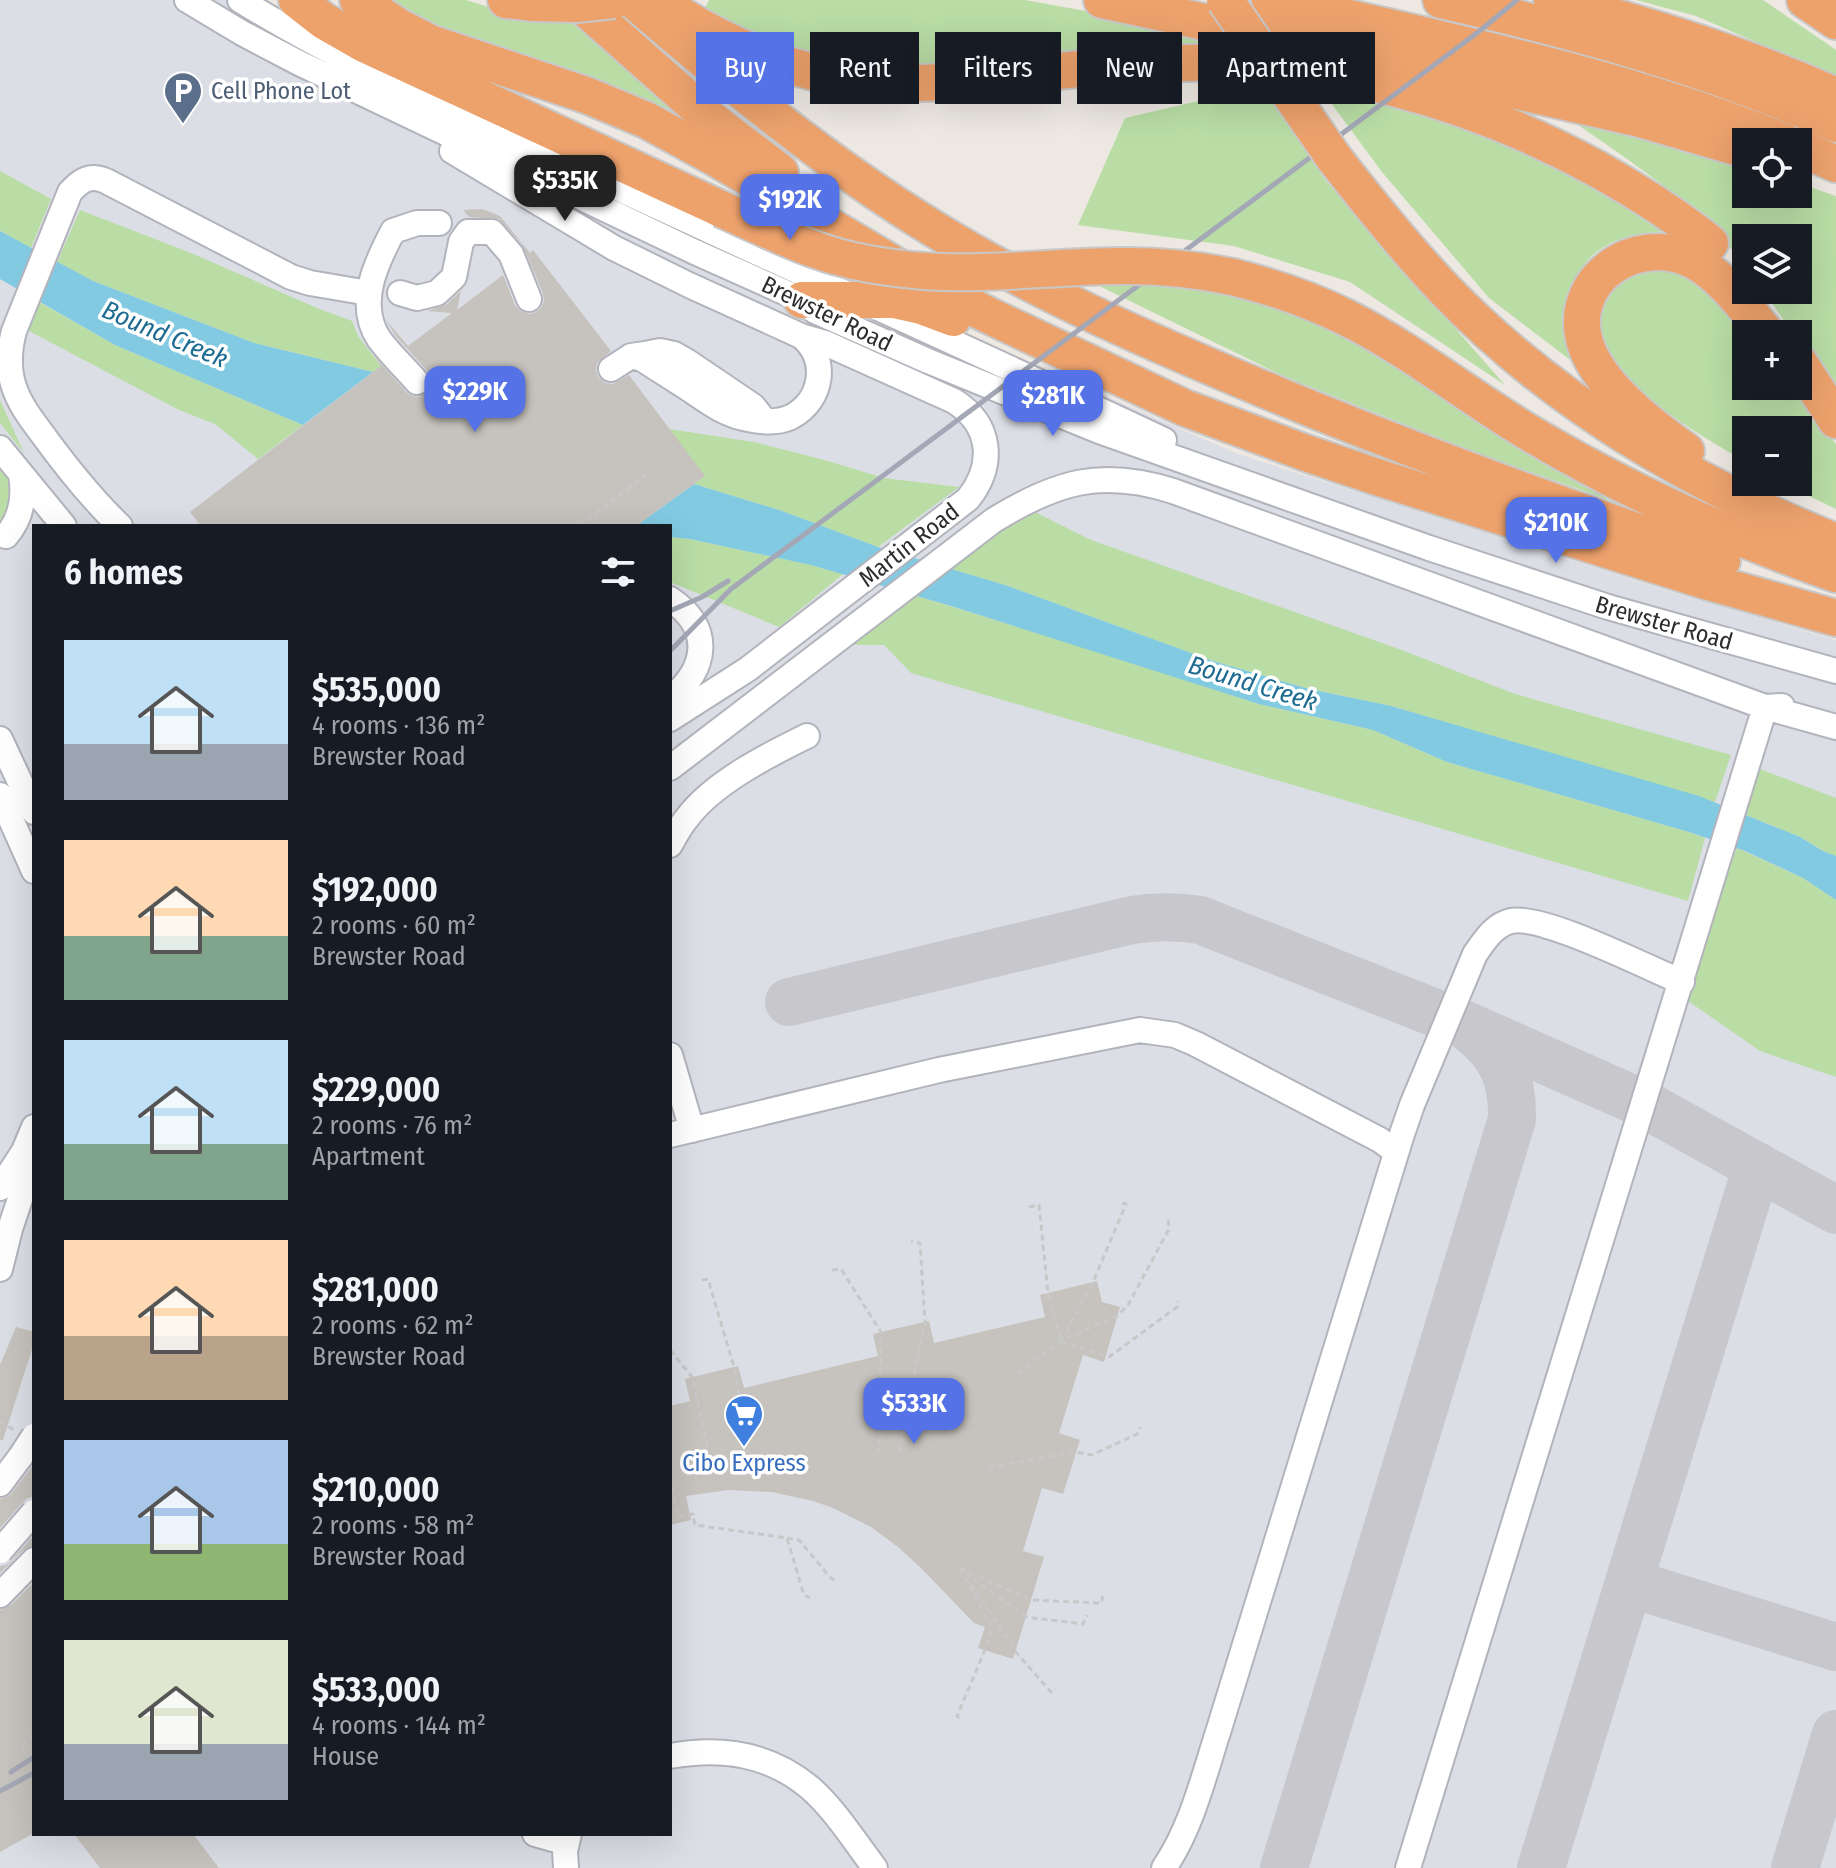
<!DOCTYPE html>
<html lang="en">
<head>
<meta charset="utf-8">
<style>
  body { margin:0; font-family:"Fira Sans Condensed",sans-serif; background:#20242c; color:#f1f3f6; height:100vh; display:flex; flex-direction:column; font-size:30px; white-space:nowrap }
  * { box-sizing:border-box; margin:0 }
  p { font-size:26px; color:#9ea1a6 }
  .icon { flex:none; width:44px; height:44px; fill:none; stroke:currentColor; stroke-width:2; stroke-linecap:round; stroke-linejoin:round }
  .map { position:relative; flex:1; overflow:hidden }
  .side { position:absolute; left:32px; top:524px; width:640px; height:1312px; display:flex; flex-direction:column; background:#171b24; border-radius:0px; box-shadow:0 8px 32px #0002 }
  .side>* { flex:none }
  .guide { position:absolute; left:696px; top:32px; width:760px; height:72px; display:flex; gap:16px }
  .fabs { position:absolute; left:1732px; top:128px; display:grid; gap:16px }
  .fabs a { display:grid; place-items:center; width:80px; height:80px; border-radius:0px; background:#171b24; box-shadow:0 8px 32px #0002; font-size:40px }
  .price { position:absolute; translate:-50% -68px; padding:0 18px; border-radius:16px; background:#5572e7; color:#fff; font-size:26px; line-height:52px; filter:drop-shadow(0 2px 4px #0008) }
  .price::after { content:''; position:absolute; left:50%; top:48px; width:24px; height:18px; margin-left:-12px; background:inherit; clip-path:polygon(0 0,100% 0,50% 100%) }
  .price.on { background:#222; color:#fff }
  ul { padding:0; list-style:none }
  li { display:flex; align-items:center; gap:24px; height:200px; padding:0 32px }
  li span { display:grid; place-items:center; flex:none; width:224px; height:160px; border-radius:0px; color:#555 }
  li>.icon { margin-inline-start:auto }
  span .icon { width:96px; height:96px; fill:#fffc; stroke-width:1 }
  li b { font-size:34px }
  h2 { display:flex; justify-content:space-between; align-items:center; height:96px; padding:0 32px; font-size:34px }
  .tag { padding:0 28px; border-radius:0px; background:#171b24; box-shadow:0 8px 32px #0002; font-size:28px; line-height:72px }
  .tag.on { background:#5572e7; color:#fff }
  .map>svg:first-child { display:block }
</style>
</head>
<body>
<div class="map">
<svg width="1836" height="1868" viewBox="0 0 1836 1868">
  <rect width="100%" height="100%" fill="#ede8e2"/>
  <path fill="#dcdee6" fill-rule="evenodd" d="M 0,0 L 267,0 L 320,38 L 911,311 L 1238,454 L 1669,591 L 1836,640 L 1836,1868 L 0,1868 ZM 34,526 L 670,526 L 670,1834 L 34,1834 Z"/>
  <path fill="#b9dda5" d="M 372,0 L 466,0 L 498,10 L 584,18 L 702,125 L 697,133 Z
    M 709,0 L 1025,0 L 1229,37 L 1230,48 L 919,67 C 902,66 886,66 869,65 C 810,59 756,36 705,8 Z
    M 1636,0 L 1763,0 L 1836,50 L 1836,77 L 1696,16 Z
    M 1263,86 L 1326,181 L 1505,385 L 1350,282 L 1234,246 L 1078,225 L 1125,118 Z
    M 1320,88 L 1465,119 L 1587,180 L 1669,231 C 1630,233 1594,241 1575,279 C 1571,288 1566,298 1566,308 C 1566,323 1577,352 1581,368 L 1489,298 L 1382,172 Z
    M 1571,120 L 1746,162 L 1746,194 L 1798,194 L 1798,183 L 1836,196 L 1836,397 L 1798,342 L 1798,334 L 1793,334 L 1763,290 L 1798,290 L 1798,238 L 1746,238 L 1746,267 C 1735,254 1725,241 1714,229 C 1670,187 1620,154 1571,120 Z
    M 0,171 L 51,199 L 31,248 L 0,231 Z
    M 80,210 L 191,253 L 317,308 L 352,321 L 358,336 L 381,366 L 373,372 L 254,343 L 93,281 L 57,262 Z
    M 1652,262 L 1697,277 L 1746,334 L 1746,386 L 1792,386 L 1836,444 L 1836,509 L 1780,482 L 1798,482 L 1798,430 L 1746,430 L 1746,462 C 1698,433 1612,388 1600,328 C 1599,323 1601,316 1603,311 C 1605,300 1611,285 1619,278 C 1628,271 1642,267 1652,262 Z
    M 1085,279 L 1267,298 L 1358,338 L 1428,389 L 1647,513 L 1476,453 L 1281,375 Z
    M 39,302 L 115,345 L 303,425 L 258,459 L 215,424 L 179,410 L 27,330 Z
    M 0,400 L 24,453 L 0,423 Z
    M 669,429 L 754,442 L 828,461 L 884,478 L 959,487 L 878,547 L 782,511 L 694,484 Z
    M 0,460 C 22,490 13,498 0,529 Z
    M 1033,511 L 1091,540 L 1399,649 L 1515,694 L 1731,755 L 1715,802 L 1391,706 L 1309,689 L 1213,661 L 1008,586 L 947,568 L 995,531 Z
    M 670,537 L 690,539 L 811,565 L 843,574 L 779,627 L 670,582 Z
    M 911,594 L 1124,660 L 1259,704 L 1373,730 L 1447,762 L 1689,832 L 1705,838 L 1688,901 L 911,673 L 884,645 L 847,645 Z
    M 1760,769 L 1836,798 L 1836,856 L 1823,851 L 1800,837 L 1746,815 Z
    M 1737,848 L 1803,878 L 1836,900 L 1836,1077 L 1760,1051 L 1678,994 Z"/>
  <path fill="#81cae2" d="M 0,231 L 93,281 L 254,343 L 373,372 L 303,425 L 115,345 L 0,279 Z
    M 694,484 L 782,511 L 878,547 L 1008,586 L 1213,661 L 1309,689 L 1391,706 L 1699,796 L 1800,837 L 1823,851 L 1836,856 L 1836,900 L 1803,878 L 1745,851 L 1689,832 L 1447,762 L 1373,730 L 1259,704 L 951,606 L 811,565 L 690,539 L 670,537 L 670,526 L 636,526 Z"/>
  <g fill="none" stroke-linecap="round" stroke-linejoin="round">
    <path stroke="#c8c8cc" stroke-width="48" d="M 789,1002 L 1132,920 C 1156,916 1176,916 1200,920 L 1463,1024 L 1644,1104 L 1836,1210
      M 1629,1583 L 1836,1647
      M 1284,1868 L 1512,1119 C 1513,1080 1502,1053 1470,1029
      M 1541,1868 L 1757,1166
      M 1795,1868 L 1836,1734"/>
  </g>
  <path fill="#c6c2bd" d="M 482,209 L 500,216 L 530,253 L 533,250 L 611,351 L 597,363 L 596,371 L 599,378 L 605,383 L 613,384 L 629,375 L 705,476 L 636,526 L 201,526 L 190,512 L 381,366 L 373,355 L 406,392 L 412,396 L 419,397 L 427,393 L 431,388 L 432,380 L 429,373 L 395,335 L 386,320 L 408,346 L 452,313 L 427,311 L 447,304 L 461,291 L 457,310 L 503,275 L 515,305 L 519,310 L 528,314 L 534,313 L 540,309 L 544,302 L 543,293 L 522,244 L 499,219 L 469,217 L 463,210 Z
    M 1097,1281 L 1102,1302 L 1120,1307 L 1104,1362 L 1083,1355 L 1059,1433 L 1080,1440 L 1063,1494 L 1042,1488 L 1023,1551 L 1044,1557 L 1013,1659 L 978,1648 L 985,1627 L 974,1623 L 922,1569 L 898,1547 L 871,1527 L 833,1508 L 813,1501 L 772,1492 L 728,1490 L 686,1496 L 691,1520 L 670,1525 L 670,1406 L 690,1401 L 685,1379 L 738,1366 L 744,1388 L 878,1356 L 873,1334 L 881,1332 L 929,1321 L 934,1343 L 1045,1317 L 1040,1295 Z
    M 16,1327 L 34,1332 L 34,1343 L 3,1440 L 0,1440 L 0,1365 Z
    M 34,1464 L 34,1497 L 28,1498 L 23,1502 L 0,1528 L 0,1499 L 7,1497 L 11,1494 Z
    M 34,1535 L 34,1545 L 23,1550 L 0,1573 L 0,1566 L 6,1565 L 11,1561 Z
    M 34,1582 L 34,1833 L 0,1852 L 0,1610 L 11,1605 Z
    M 74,1834 L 193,1834 L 219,1868 L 100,1868 Z"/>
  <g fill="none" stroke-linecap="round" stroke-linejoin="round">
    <path stroke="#c7c3be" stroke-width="24" stroke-dasharray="24 12" stroke-linecap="butt" d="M 0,1831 L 34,1810"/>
    <defs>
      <path id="minor" d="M 187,0 L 242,33 L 299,63 L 695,252 L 802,300 L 815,311 L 928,361 L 1099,431 L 1429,548 L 1608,607 L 1836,671
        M 240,0 C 339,62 448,108 553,158 C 756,254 961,344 1164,440
        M 452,151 L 614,248 L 689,285 L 801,336 L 825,343 L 954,401 C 992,425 995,465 968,499 L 748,669 L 670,719
        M 400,293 L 417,298 L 437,293 L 454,277 L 461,242 L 468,232 L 492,232 L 511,254 L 529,299
        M 645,354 L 660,351 L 674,354 L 688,362 L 753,406 L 765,421
        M 631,356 L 642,359 C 658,369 673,379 689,389 C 708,402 725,415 748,419 C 762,422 778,423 791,417 C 823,400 829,359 801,336
        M 611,369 L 631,356 L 645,354
        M 417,382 C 405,368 390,354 379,339 C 356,304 376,263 393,231 L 417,223 L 439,223
        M 0,448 L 64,526
        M 120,526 C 91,498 67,468 43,435 C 32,420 20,405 14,387 C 8,369 9,350 14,331 L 70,192 C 81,180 90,174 106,181 L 291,277 L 310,283 L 357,291
        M 6,536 C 21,519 25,498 21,475
        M 670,599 C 713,628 708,668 670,699
        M 0,739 L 34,812
        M 670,768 L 994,520 C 1056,482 1101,468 1173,491 L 1765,707 L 1836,727
        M 0,795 L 34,871
        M 670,845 C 675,836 680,826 687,818 C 713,783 768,755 807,736
        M 670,1055 L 692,1130
        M 670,1135 L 939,1070 L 1140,1030 L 1175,1035 L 1196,1044 L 1380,1140 L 1396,1152
        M 0,1188 L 24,1151 L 34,1127
        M 0,1269 L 10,1229 L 34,1157
        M 0,1484 L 21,1456
        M 0,1595 L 34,1560
        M 670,1756 C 721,1747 768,1753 809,1787 C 834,1808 855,1842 875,1868
        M 535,1834 L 567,1843
        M 566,1868 L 565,1851 L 569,1834
        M 1164,1868 C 1192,1827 1204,1775 1219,1729 L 1402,1134 L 1412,1105 L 1475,954 C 1485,940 1494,925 1511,921 C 1542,914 1648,968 1682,982
        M 1408,1868 L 1765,707 L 1782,706"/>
      <path id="highway" d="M 297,0 L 324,21 L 366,45 L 721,209
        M 358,0 L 399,27 L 430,43 L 586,95 L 646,120 L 719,160 L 930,286 L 994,318 L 1185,408 L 1306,453 L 1380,478 L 1709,582 L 1836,618
        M 506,0 L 534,3
        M 576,0 L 708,117 L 780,172
        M 633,0 C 729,83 826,163 934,229 C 1043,296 1162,347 1280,396 C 1425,456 1573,510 1722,561
        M 1102,0 L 1377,59 L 1640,119 L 1746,150
        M 1270,0 C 1443,40 1620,75 1785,142
        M 1441,0 C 1576,31 1709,68 1836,124
        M 1552,0 C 1649,25 1745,55 1836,96
        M 1805,0 L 1836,21
        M 668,7 C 728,47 798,75 870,82 C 912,86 954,81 996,77 C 1058,71 1121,64 1183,63 C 1328,60 1472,100 1599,170 C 1638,192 1675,215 1710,243
        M 1798,147 L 1836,164
        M 1334,158 C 1369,203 1405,248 1444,289 C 1554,403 1690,483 1836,542
        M 1233,277 C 1273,287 1311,300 1347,318 C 1413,351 1470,398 1533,435 C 1629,492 1730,537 1836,574
        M 802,300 L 894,300 L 921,306 L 953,318
        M 1798,361 L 1836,420
        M 1686,451 C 1651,426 1601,388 1586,346 C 1564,281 1636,231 1694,261 C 1724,277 1746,309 1767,334"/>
    </defs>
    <use href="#minor" stroke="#b2b3bc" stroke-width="28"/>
    <use href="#highway" stroke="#c8c8c8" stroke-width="40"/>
    <path stroke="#c8c8c8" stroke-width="3" stroke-dasharray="6 4" stroke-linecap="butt" d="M 579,526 L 646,475
      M 1029,1207 L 1039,1205 L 1048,1293 L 1061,1341
      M 832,1270 L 841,1269 L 881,1332 L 879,1451
      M 702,1280 L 708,1279 L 734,1367 L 747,1441
      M 1061,1341 L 1093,1282 L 1126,1204 L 1121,1203
      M 1061,1341 L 1109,1357 L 1177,1307 L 1178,1301
      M 670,1350 L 692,1377 L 708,1449
      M 1018,1373 L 1061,1341 L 1117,1316 L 1128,1305 L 1169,1229 L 1168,1218
      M 0,1421 L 14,1430
      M 899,1453 L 925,1322 L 920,1243 L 911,1241
      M 989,1467 L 1076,1452 L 1092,1455 L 1137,1434 L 1140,1427
      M 670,1477 L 679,1517 L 693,1514 L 695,1525 L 787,1538 L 804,1595 L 810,1598
      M 787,1538 L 799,1540 L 829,1576 L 835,1581
      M 960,1568 L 992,1628 L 985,1650 L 957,1716 L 961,1719
      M 960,1568 L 1031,1600 L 1101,1603 L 1103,1596
      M 966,1573 L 1026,1617 L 1083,1624 L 1087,1615
      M 971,1584 L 1015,1651 L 1051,1692 L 1056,1689
      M 34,1735 L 21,1746 L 34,1769"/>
    <use href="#minor" stroke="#fff" stroke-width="24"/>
    <use href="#highway" stroke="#eda26c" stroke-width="36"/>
    <path stroke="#a4a7b5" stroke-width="5" d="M 670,611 L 702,597 L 728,581
      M 672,649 L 731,589 L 1477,33 L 1517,0
      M 11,1772 L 34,1757
      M 0,1791 L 34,1773"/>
    <defs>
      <path id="minor-bridge" d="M 21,1456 L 34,1436
        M 0,1551 L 34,1512"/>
      <path id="highway-bridge" d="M 1225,0 L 1334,158
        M 534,3 L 576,4 L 614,0
        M 721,209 C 753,223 784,239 816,250 C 851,263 887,268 924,271 C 992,276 1061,265 1130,266 C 1165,266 1199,270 1233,277"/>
    </defs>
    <use href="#minor-bridge" stroke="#b2b3bc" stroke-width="28" stroke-linecap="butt"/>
    <use href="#highway-bridge" stroke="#c8c8c8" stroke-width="40" stroke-linecap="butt"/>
    <use href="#minor-bridge" stroke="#fff" stroke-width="24"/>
    <use href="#highway-bridge" stroke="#eda26c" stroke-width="36"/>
  </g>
  <defs>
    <symbol id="parking-pin" viewBox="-11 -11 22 30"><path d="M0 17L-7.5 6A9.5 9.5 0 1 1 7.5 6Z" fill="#5c6f8a" stroke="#fff"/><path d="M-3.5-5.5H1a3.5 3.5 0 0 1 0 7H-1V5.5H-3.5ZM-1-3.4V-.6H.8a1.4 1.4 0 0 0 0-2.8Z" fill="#fff"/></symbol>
    <symbol id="supermarket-pin" viewBox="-11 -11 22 30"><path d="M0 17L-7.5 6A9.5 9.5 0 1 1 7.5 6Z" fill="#3f7fe0" stroke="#fff"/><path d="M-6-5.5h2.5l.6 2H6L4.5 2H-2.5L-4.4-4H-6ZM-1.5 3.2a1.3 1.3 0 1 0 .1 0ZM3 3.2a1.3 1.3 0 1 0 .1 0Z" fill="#fff"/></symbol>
  </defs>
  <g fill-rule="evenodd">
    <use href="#parking-pin" x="161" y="69" width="44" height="60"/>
    <use href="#supermarket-pin" x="722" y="1392" width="44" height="60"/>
  </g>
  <g text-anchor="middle" stroke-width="7" stroke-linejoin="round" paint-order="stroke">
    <g font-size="24" fill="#4e5e75" stroke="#fff" text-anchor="start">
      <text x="211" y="99">Cell Phone Lot</text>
    </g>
    <g font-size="24" fill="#2d2d2d" stroke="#fff">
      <text transform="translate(827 314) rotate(26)" y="8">Brewster Road</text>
      <text transform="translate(909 545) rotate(-38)" y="8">Martin Road</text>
      <text transform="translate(1664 623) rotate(16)" y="8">Brewster Road</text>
    </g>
    <g font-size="24" fill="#366cbe" stroke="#fff">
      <text x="744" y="1471">Cibo Express</text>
    </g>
    <g font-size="26" font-style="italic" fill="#1d6b91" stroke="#fff">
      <text transform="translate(165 334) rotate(23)" y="9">Bound Creek</text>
      <text transform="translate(1253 683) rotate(17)" y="9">Bound Creek</text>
    </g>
  </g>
</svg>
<div class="fabs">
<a><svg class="icon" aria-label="locate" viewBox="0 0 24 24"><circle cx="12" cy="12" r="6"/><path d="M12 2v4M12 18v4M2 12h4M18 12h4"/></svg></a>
<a><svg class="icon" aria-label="layers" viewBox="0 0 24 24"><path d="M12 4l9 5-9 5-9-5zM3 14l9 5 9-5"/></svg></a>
<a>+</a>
<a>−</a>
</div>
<b class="price on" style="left:565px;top:223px">$535K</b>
<b class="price" style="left:790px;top:242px">$192K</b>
<b class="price" style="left:475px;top:434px">$229K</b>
<b class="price" style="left:1053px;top:438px">$281K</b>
<b class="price" style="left:1556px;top:565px">$210K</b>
<b class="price" style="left:914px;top:1446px">$533K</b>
<div class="guide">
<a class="tag on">Buy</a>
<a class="tag">Rent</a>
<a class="tag">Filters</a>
<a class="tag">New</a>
<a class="tag">Apartment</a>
</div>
<section class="side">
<h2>6 homes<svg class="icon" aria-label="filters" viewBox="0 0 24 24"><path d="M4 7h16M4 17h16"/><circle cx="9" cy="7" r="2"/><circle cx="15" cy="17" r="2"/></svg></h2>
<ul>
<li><span style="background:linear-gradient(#bfe0f5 65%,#9aa5b1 0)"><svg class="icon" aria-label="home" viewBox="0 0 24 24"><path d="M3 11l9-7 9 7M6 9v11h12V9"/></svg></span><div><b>$535,000</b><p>4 rooms · 136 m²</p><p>Brewster Road</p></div></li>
<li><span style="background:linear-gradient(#ffd9b3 60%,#7fa58c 0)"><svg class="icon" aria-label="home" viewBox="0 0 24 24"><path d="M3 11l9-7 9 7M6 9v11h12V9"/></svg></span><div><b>$192,000</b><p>2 rooms · 60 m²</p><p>Brewster Road</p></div></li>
<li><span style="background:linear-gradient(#bfe0f5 65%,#7fa58c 0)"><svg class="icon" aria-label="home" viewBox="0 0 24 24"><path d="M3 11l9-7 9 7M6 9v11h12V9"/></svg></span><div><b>$229,000</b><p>2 rooms · 76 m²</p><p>Apartment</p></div></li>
<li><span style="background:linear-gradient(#ffd9b3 60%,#b9a48a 0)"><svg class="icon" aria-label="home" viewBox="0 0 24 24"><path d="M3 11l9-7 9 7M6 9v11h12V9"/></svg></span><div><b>$281,000</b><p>2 rooms · 62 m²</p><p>Brewster Road</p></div></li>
<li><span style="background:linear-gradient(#a9c7e8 65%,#8fb573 0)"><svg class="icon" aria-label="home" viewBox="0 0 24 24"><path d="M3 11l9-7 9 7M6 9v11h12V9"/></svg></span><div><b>$210,000</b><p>2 rooms · 58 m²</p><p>Brewster Road</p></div></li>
<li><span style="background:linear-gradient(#dfe7d0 65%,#9aa5b1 0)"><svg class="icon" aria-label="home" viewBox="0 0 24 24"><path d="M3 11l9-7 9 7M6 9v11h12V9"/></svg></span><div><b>$533,000</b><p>4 rooms · 144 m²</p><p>House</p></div></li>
</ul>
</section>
</div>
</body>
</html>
